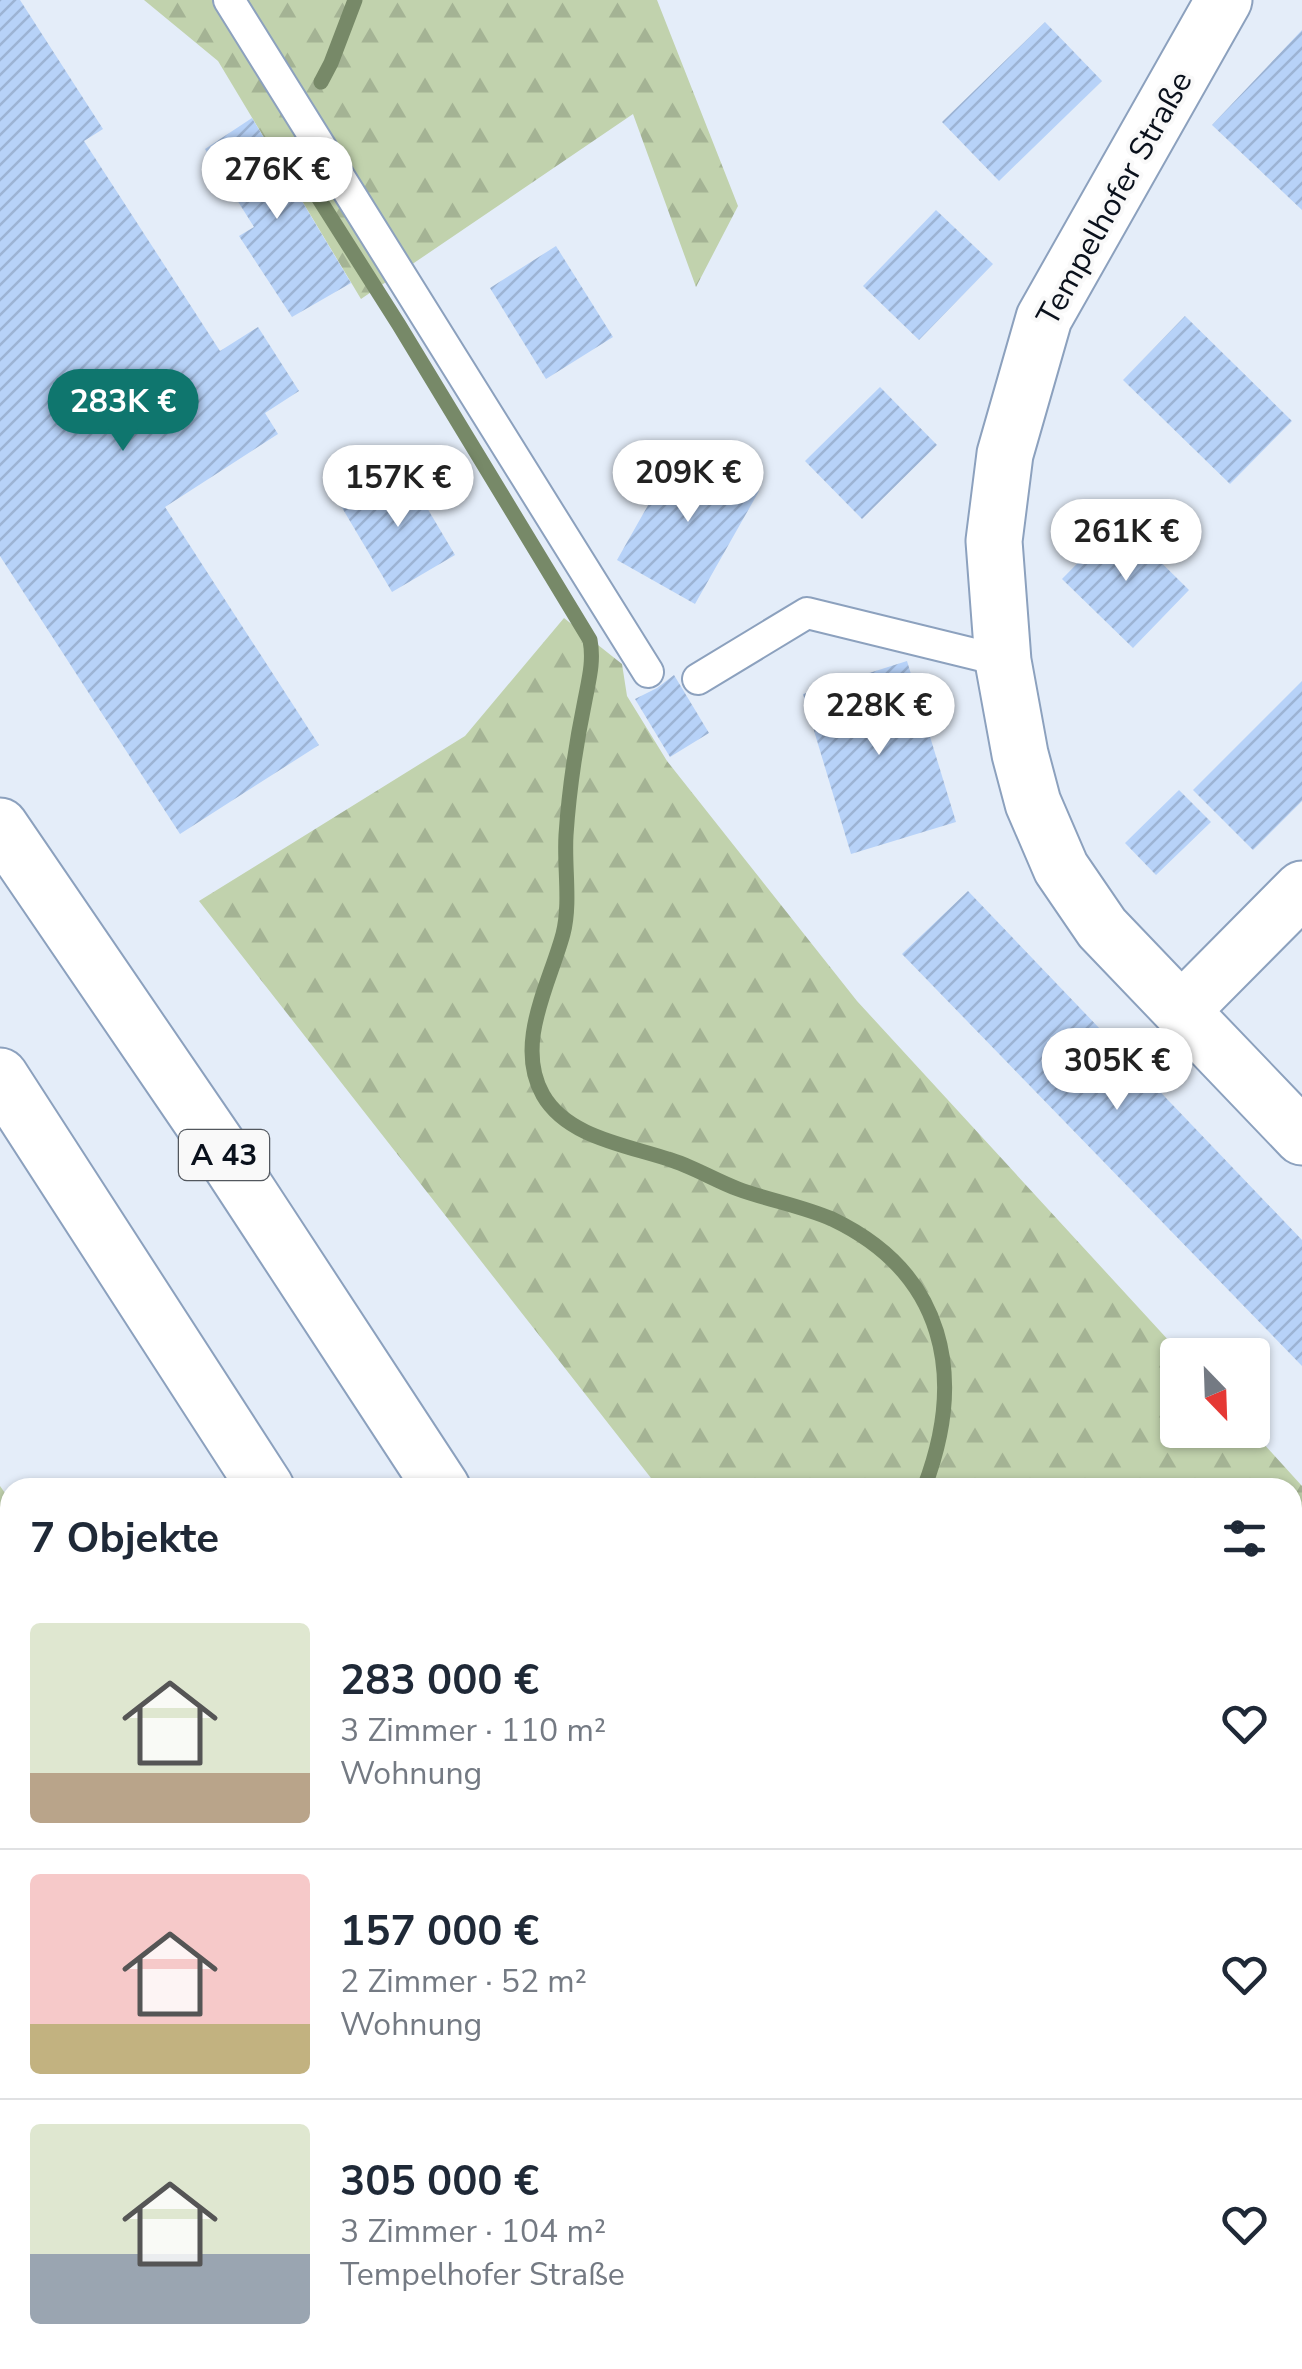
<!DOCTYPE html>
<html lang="de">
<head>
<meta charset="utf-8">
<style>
  body { margin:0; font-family:"Nunito Sans",sans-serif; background:#f6f6f7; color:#1f2937; height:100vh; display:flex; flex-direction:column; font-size:38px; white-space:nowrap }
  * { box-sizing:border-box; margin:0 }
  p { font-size:32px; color:#747a83 }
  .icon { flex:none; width:55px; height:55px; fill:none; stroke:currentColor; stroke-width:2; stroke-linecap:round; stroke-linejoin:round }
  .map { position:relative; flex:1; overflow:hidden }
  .sheet { position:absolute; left:0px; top:1478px; width:1302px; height:892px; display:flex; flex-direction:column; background:#fff; border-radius:30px 30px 0 0; box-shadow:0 2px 8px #0004 }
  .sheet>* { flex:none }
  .needle { width:65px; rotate:157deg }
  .fabs { position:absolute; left:1160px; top:1338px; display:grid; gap:20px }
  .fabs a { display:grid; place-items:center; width:110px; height:110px; border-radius:10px; background:#fff; box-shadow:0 2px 8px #0004; font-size:50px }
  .price { position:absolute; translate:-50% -85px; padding:0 22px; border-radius:35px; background:#fff; color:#222; font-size:32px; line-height:65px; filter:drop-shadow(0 2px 5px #0008) }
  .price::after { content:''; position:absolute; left:50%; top:60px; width:30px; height:22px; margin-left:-15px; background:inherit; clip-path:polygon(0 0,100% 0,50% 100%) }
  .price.active { background:#0f766e; color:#fff }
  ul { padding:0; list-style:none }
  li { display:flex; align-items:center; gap:30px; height:250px; padding:0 30px }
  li+li { border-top:2px solid #e0e1e3 }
  li span { display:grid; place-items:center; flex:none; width:280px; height:200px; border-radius:10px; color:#555 }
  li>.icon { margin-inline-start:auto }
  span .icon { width:120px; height:120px; fill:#fffc; stroke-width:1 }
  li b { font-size:42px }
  h2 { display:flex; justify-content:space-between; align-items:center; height:120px; padding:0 30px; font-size:42px }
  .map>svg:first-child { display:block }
</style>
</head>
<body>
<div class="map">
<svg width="1302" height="2369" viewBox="0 0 1302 2369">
  <defs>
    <pattern id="forest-firs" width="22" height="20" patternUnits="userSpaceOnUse" patternTransform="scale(2.5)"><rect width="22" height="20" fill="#c1d2ad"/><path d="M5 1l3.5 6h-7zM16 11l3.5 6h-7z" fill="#a4b394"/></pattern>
    <pattern id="building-hatch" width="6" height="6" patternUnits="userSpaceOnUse" patternTransform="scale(2.5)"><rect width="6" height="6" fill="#b7d2f8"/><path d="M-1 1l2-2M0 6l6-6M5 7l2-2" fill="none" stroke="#9cb3d4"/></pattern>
  </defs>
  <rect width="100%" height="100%" fill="#e4edf9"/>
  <path fill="url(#forest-firs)" d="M 144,0 L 657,0 L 738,206 L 696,287 L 633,114 L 361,299 L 218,61 Z
    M 564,618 L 622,664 L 627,696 L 667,761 L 857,1001 L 1182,1355 L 1178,1355 L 1178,1430 L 1251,1430 L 1302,1486 L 1302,2285 L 1292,2273 L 1292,1488 L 658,1487 L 199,901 L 465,736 Z
    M 0,1486 L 10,1500 L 10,2360 L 575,2360 L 580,2369 L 0,2369 Z"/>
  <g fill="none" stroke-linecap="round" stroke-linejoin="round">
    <path stroke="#778968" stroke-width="15" d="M 321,82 L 331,63 L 355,0
      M 302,146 L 295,161 L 399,325 L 590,640 C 594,661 589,679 585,700 C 576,744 569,790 566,835 C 564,867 571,903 563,934 C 550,983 514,1044 543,1095 C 567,1137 626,1145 668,1159 C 692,1166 714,1180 738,1189 C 768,1200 802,1206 832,1219 C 945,1273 967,1376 924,1488
      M 1292,2315 L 1302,2328"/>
  </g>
  <path fill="url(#building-hatch)" d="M 0,0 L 20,0 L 103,129 L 84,141 L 220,351 L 258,327 L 299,391 L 265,413 L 278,434 L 165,507 L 319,745 L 180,834 L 0,556 Z
    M 1045,22 L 1102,81 L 999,181 L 942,122 Z
    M 1302,30 L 1302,210 L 1212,125 Z
    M 252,118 L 351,283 L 292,317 L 239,236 L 254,227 L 205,149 Z
    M 936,210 L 993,264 L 919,340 L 863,286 Z
    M 556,246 L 613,337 L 546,379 L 490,288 Z
    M 1185,316 L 1292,421 L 1230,484 L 1123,380 Z
    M 880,387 L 937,445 L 862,519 L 805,461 Z
    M 681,447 L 759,491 L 695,604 L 617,560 Z
    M 404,469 L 455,555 L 392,592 L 341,506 Z
    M 1119,521 L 1189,590 L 1133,648 L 1062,579 Z
    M 907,661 L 956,822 L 851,854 L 803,694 Z
    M 674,675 L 709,733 L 670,757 L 635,699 L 657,688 Z
    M 1302,681 L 1302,801 L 1253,850 L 1193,790 Z
    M 1179,790 L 1211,822 L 1156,875 L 1125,843 Z
    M 968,891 L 1302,1240 L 1302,1366 L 902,954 Z"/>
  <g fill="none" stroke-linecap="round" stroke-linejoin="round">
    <defs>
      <path id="service" d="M 229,0 L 648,672
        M 698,679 L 807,613 L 1003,661"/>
      <path id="minor" d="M 1224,0 L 1044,318 L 1005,454 L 994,541 L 1003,661 L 1020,754 L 1033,803 L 1061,868 L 1102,928 L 1302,1137
        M 1181,1011 L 1302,889"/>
      <path id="motorway" d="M 0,826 L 219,1147 L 442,1488
        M 0,1076 L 266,1488
        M 760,2360 L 765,2369
        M 868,2360 L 874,2369
        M 1026,2360 L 1033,2369
        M 1105,2360 L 1112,2369"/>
    </defs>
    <use href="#service" stroke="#8ca1be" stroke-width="34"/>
    <use href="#minor" stroke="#8ca1be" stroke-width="59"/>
    <use href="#motorway" stroke="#8ca1be" stroke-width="59"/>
    <use href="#service" stroke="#fff" stroke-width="30"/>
    <use href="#minor" stroke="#fff" stroke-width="55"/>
    <use href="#motorway" stroke="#fff" stroke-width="55"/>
  </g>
  <g text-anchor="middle" stroke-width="8" stroke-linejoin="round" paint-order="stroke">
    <rect fill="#f9f9f9" stroke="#52575e" stroke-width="2.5" x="179" y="1130" width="90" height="50" rx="8"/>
    <g font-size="30" font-weight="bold" fill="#0a111c">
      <text x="224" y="1165">A 43</text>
    </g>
    <g font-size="32" fill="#0a111c" stroke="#f9f9f9">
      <text transform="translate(1114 198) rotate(-61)" y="11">Tempelhofer Straße</text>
    </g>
  </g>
</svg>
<div class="fabs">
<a><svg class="needle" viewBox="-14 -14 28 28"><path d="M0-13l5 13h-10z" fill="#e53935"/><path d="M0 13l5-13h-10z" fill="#747a83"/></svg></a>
</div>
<b class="price" style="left:277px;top:222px">276K €</b>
<b class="price active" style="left:123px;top:454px">283K €</b>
<b class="price" style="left:688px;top:525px">209K €</b>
<b class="price" style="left:398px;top:530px">157K €</b>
<b class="price" style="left:1126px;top:584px">261K €</b>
<b class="price" style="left:879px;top:758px">228K €</b>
<b class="price" style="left:1117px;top:1113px">305K €</b>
<section class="sheet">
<h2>7 Objekte<svg class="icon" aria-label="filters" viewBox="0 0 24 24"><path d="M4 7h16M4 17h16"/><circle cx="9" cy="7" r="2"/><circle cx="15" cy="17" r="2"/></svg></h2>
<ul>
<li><span style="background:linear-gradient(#dfe7d0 75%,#b9a48a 0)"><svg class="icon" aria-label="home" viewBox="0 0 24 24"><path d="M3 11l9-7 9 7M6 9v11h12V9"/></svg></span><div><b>283 000 €</b><p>3 Zimmer · 110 m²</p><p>Wohnung</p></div><svg class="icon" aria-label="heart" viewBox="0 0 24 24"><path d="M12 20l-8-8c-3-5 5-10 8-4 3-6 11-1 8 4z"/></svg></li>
<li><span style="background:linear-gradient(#f6c9c9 75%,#c2b280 0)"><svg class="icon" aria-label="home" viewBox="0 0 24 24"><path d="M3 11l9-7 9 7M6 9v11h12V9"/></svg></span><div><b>157 000 €</b><p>2 Zimmer · 52 m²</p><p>Wohnung</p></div><svg class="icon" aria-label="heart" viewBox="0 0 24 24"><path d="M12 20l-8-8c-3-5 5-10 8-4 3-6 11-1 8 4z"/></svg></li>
<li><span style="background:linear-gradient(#dfe7d0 65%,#9aa5b1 0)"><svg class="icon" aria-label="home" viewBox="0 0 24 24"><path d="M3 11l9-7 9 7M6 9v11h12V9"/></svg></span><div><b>305 000 €</b><p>3 Zimmer · 104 m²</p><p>Tempelhofer Straße</p></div><svg class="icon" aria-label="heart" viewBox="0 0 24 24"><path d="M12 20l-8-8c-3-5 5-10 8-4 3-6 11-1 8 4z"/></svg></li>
</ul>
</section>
</div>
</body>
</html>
